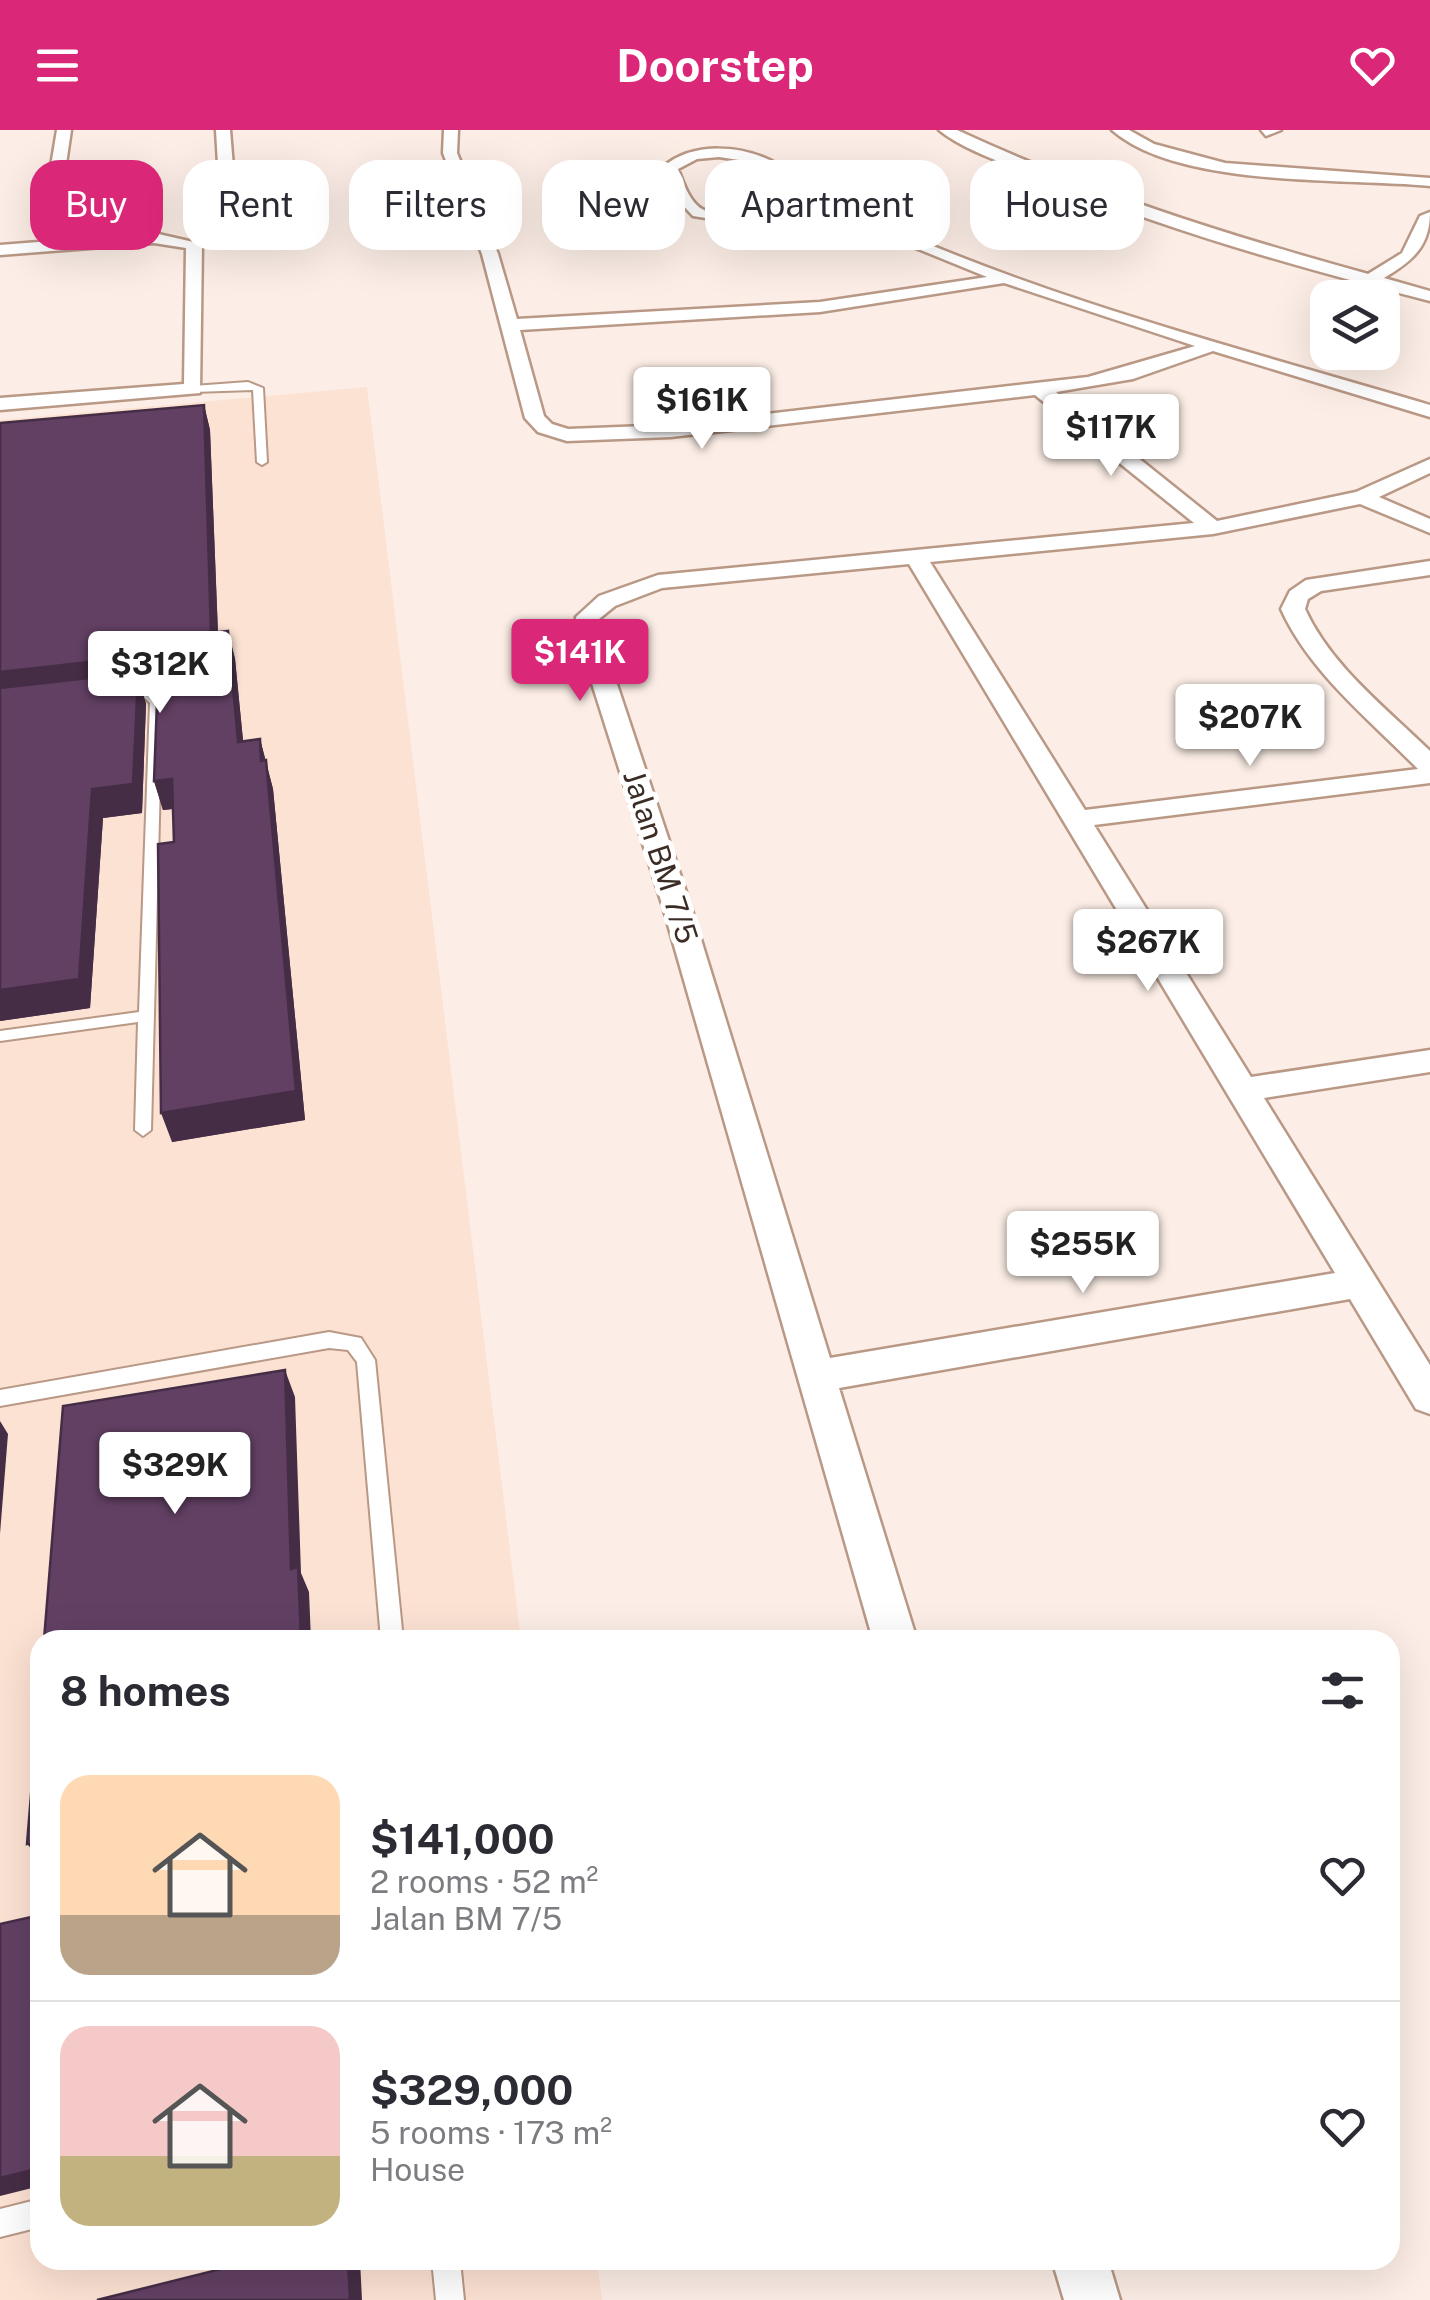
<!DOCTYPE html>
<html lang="en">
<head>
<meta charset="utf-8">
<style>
  body { margin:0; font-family:"Public Sans",sans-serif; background:#f7f7f7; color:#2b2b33; height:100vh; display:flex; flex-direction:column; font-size:38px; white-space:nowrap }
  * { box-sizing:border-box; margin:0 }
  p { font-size:32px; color:#7c7c81 }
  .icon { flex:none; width:55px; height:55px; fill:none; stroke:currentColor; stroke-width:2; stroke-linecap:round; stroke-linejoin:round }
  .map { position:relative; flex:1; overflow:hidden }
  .side { position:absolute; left:30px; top:1500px; width:1370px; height:640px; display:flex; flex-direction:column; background:#fff; border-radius:30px; box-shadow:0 10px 40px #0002 }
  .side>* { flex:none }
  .top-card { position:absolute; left:30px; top:30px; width:1370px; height:90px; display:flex; gap:20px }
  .tools { position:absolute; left:1310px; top:150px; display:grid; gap:20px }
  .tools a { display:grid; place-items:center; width:90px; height:90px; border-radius:20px; background:#fff; box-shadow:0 10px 40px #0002; font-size:50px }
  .price { position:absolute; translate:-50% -85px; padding:0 22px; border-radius:10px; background:#fff; color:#222; font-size:32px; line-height:65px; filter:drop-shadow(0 2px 5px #0008) }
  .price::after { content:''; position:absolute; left:50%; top:60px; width:30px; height:22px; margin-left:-15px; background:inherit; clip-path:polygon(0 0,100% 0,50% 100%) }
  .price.selected { background:#db2777; color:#fff }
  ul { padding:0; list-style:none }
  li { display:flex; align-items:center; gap:30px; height:250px; padding:0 30px }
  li+li { border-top:2px solid #e1e1e2 }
  li span { display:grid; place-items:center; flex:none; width:280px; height:200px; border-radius:30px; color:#555 }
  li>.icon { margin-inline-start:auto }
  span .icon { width:120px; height:120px; fill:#fffc; stroke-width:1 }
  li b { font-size:42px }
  h2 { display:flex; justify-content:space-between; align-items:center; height:120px; padding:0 30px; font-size:42px }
  .pill { padding:0 35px; border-radius:30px; background:#fff; box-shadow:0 10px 40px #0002; font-size:35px; line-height:90px }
  .pill.selected { background:#db2777; color:#fff }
  header { display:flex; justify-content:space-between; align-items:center; height:130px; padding:0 30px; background:#db2777; color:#fff; font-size:45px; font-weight:700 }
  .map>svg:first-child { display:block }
</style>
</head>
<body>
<header><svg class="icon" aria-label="menu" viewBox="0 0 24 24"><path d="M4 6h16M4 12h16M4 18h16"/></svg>Doorstep<svg class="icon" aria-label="heart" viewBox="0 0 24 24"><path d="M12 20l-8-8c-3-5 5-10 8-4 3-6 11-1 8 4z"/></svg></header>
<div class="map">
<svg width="1430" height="2170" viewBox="0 0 1430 2170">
  <rect width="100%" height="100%" fill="#fceee6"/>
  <path fill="#fce2d3" d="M 367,257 L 521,1510 L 40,1510 L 40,2130 L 597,2130 L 602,2170 L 0,2170 L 0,290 Z"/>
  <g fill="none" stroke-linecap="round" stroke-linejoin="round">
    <defs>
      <path id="lane" d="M 248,252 L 263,258 L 267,332 L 262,335 L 257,332 L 253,260 L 193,262 L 188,259 L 193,256 Z
        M 123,561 L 154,562 L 162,573 L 151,1000 L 143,1006 L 135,1000 L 138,892 L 0,911 L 0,901 L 139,882 L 150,573 L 146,569 L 119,568 L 117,565 Z
        M 329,1202 L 361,1208 L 375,1230 L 403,1510 L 381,1510 L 357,1232 L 348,1220 L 329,1218 L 0,1276 L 0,1260 Z
        M 40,2069 L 40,2097 L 0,2107 L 0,2079 Z
        M 432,2130 L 460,2130 L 464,2170 L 436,2170 Z"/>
      <path id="street" d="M 57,0 L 71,0 L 57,96 L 49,101 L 41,96 Z
        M 216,0 L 230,0 L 237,86 L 229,91 L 221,86 Z
        M 444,0 L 458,0 L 457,23 L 498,124 L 517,189 L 820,172 L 987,147 L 852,92 L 750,95 L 693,86 L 677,69 L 663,37 C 693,11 744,15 777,34 C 805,51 832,71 862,85 C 1043,169 1239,218 1430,275 L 1430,287 L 1213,221 L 1133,249 L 1056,262 L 1217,391 L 1356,362 L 1430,329 L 1430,343 L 1379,367 L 1430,389 L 1430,403 L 1360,374 L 1213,404 L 930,432 L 1085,680 L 1418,639 C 1370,590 1310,543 1281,479 L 1290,461 L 1306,450 L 1430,431 L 1430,445 L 1321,461 L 1308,469 L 1305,479 C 1331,536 1386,578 1430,621 L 1430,653 L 1094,695 L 1251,947 L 1430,920 L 1430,942 L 1264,968 L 1430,1235 L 1430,1284 L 1416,1279 L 1350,1169 L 839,1258 L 917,1510 L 873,1510 L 663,777 L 575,500 L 576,487 L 599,466 L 658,445 L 1194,393 L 1035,265 L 671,307 L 567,311 L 538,302 L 525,288 L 482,124 L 443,23 ZM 719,27 L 752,32 L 836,83 C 804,84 728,95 702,79 C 689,71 683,52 678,39 L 697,29 ZM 1004,153 L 1195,216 L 1088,247 L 671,295 L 568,299 L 552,294 L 544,286 L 520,200 L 820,182 ZM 909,434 L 1335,1143 L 830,1228 L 691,777 L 599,500 L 599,489 L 615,476 L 662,458 Z
        M 939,0 L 957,0 C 1090,62 1227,105 1368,144 L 1402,123 L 1420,86 L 1430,82 C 1430,117 1412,131 1384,148 L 1430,161 L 1430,171 C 1297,137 1162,99 1036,46 C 1005,33 965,21 939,0 Z
        M 1112,0 L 1129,0 L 1154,14 L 1225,33 L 1430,48 L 1430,56 C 1344,48 1178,58 1112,0 Z
        M 1261,0 L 1281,0 L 1266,6 Z
        M 154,103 L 202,114 L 200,263 L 0,280 L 0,268 L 184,254 L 186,118 L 154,113 L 0,125 L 0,115 Z
        M 1052,2130 L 1108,2130 L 1120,2170 L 1064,2170 Z"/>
    </defs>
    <use href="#lane" stroke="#b99885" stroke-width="4"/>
    <use href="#street" stroke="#b99885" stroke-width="5"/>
    <use href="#lane" fill="#fff" fill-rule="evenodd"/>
    <use href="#street" fill="#fff" fill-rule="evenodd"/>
  </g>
  <path fill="#543756" d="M 204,275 L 210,300 L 218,502 L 228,501 L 235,529 L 243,611 L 260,609 L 273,659 L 305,990 L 172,1012 L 173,679 L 163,680 L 154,651 L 157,562 L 154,558 L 141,557 L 146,574 L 142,683 L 103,688 L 90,878 L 0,891 L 0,293 Z"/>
  <path fill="#452d46" d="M 204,275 L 210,300 L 219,531 L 211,503 Z
    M 228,501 L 235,529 L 246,640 L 238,612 Z
    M 125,528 L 134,556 L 0,571 L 0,542 Z
    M 138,546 L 146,574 L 142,683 L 103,688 L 90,878 L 0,891 L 0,860 L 92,659 Z
    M 260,609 L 273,659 L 305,990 L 172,1012 L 161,983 Z
    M 172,649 L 181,678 L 163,680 L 154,651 Z
    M 285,1240 L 295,1267 L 301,1443 L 309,1462 L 311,1510 L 301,1510 L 291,1439 Z
    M 0,1291 L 8,1304 L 0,1404 Z
    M 40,1712 L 40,1728 L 27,1714 Z
    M 40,2038 L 40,2056 L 0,2066 L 0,2048 Z
    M 348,2130 L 360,2130 L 362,2170 L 350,2170 Z"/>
  <path fill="#624064" stroke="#452d46" stroke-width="2.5" d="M 204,275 L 211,503 L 228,501 L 238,612 L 260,609 L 261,631 L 266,630 L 296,961 L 161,983 L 158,714 L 174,712 L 172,649 L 154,651 L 158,545 L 146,530 L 125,528 L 0,542 L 0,293 Z
    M 125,544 L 138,546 L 133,654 L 92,659 L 79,849 L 0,860 L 0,558 Z
    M 285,1240 L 291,1439 L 298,1437 L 301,1510 L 44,1510 L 63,1276 Z
    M 40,1555 L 40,1712 L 27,1714 Z
    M 40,1785 L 40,2038 L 0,2048 L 0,1794 Z
    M 257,2130 L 348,2130 L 350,2170 L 97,2170 Z"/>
  <g text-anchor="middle" stroke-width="10" stroke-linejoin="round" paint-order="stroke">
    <g font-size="30" fill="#3b2d26" stroke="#fff">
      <text transform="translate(660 727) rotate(72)" y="10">Jalan BM 7/5</text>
    </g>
  </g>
</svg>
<div class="tools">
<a><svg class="icon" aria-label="layers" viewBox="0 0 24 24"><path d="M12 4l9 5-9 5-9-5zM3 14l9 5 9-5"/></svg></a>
</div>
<b class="price" style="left:702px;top:322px">$161K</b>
<b class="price" style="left:1111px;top:349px">$117K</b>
<b class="price selected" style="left:580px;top:574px">$141K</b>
<b class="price" style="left:160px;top:586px">$312K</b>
<b class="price" style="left:1250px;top:639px">$207K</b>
<b class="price" style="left:1148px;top:864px">$267K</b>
<b class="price" style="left:1083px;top:1166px">$255K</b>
<b class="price" style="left:175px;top:1387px">$329K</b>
<div class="top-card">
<a class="pill selected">Buy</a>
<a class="pill">Rent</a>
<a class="pill">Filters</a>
<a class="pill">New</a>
<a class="pill">Apartment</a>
<a class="pill">House</a>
</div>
<section class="side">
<h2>8 homes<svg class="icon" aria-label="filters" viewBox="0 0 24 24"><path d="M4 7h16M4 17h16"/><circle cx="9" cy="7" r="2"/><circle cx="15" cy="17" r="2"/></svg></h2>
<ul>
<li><span style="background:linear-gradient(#ffd9b3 70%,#b9a48a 0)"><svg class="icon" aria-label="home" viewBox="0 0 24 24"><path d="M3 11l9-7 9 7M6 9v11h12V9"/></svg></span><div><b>$141,000</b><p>2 rooms · 52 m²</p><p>Jalan BM 7/5</p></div><svg class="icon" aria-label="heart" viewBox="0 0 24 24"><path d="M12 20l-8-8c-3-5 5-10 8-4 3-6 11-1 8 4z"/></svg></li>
<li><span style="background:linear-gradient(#f6c9c9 65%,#c2b280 0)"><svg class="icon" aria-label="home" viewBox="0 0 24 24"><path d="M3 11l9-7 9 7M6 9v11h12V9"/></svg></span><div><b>$329,000</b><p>5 rooms · 173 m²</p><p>House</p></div><svg class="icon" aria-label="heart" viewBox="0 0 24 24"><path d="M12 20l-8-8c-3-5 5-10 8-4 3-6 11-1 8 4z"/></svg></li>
</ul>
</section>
</div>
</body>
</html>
